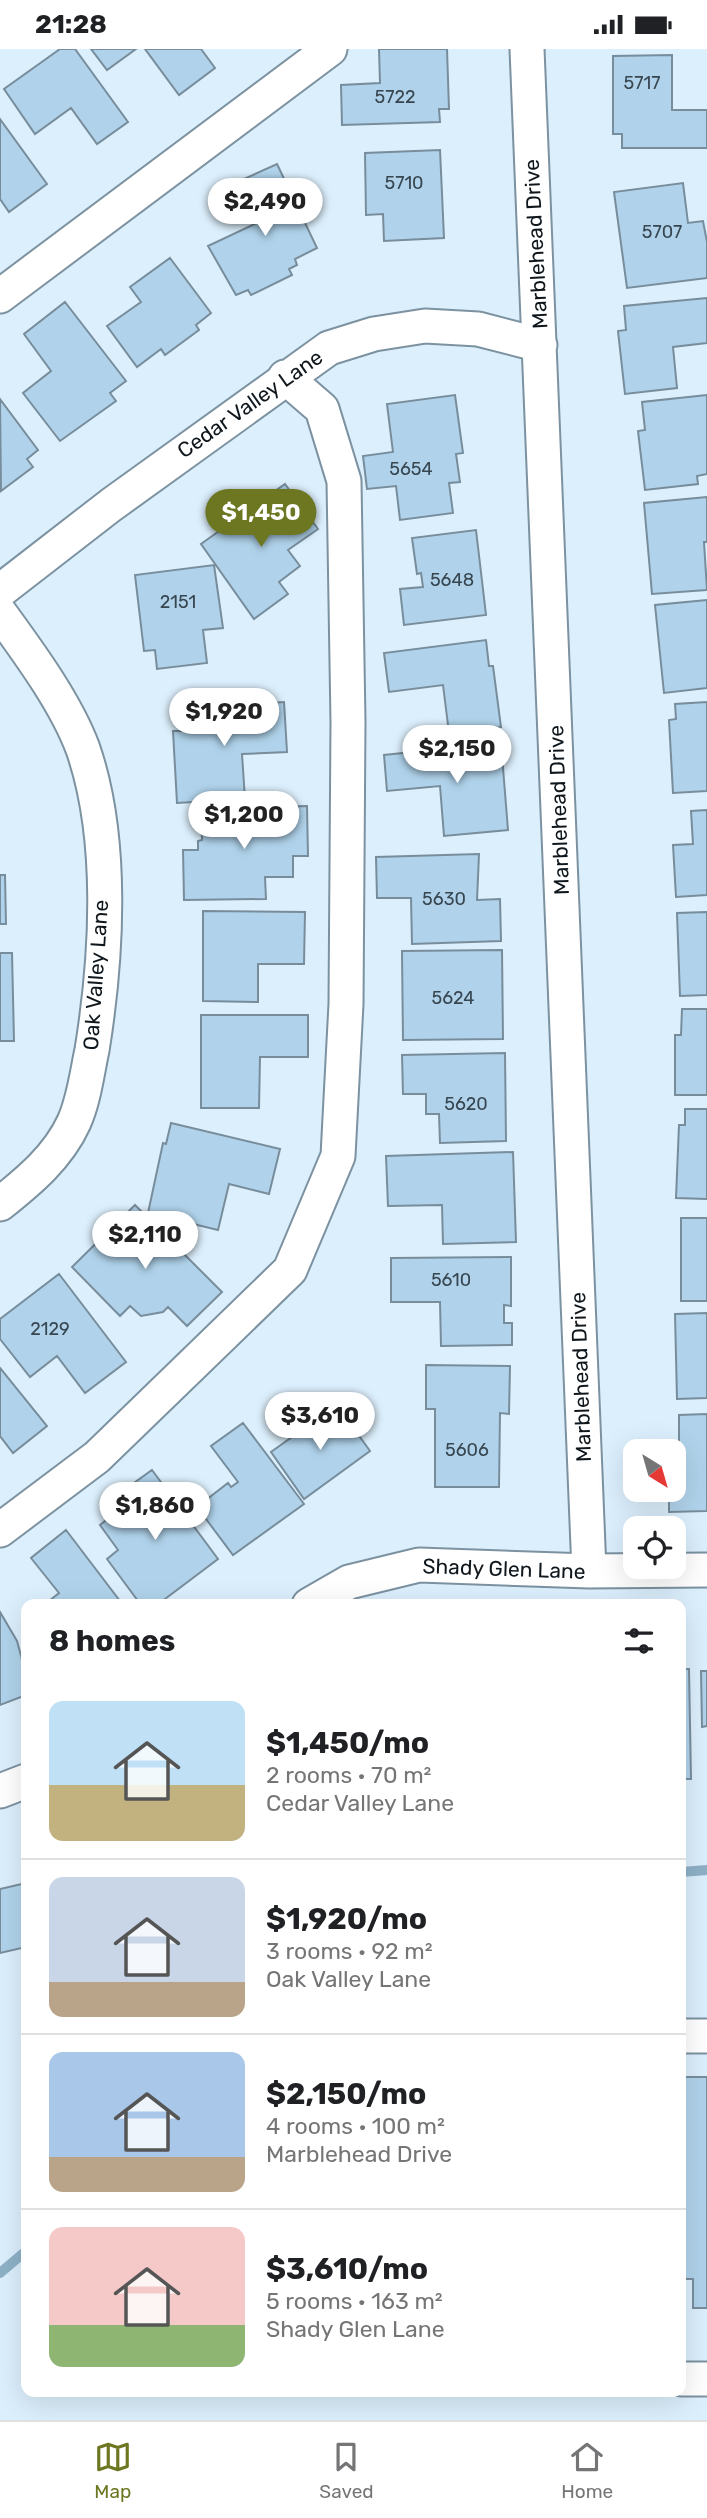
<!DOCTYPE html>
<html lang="en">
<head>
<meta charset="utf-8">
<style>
  body { margin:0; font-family:Rubik,sans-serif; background:#f6f6f6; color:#202124; height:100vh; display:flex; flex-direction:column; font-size:26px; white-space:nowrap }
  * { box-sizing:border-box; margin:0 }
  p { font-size:23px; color:#757577 }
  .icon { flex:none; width:38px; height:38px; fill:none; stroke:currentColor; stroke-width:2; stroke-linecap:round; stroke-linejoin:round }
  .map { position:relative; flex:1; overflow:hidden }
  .details { position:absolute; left:21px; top:1550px; width:665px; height:798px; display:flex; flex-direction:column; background:#fff; border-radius:14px; box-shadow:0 7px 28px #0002 }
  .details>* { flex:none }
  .needle { width:46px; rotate:143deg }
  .fabs { position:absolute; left:623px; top:1390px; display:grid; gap:14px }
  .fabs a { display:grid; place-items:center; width:63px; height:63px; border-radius:14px; background:#fff; box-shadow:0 7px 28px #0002; font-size:35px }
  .price { position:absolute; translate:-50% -60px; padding:0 16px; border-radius:24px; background:#fff; color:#222; font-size:23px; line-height:46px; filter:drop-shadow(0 2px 4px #0008) }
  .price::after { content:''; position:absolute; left:50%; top:42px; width:21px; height:16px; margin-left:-10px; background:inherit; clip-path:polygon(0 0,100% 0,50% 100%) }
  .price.active { background:#6d7722; color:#fff }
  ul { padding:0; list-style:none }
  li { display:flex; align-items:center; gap:21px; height:175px; padding:0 28px }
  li+li { border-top:2px solid #e0e0e0 }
  li span { display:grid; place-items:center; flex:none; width:196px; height:140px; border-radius:14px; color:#555 }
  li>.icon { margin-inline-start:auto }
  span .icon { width:84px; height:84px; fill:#fffc; stroke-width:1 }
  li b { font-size:30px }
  h2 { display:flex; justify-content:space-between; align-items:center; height:84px; padding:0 28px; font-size:30px }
  .status { display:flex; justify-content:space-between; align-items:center; height:49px; padding:0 35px; background:#fff; direction:ltr }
  .status svg { height:19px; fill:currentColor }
  .tabs { display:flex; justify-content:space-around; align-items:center; height:98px; border-top:2px solid #e0e0e0; background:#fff; font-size:19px; color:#757577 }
  .tabs a { display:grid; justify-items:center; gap:4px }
  .tabs .active { color:#6d7722 }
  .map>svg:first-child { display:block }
</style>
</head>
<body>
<div class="status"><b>21:28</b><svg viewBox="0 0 49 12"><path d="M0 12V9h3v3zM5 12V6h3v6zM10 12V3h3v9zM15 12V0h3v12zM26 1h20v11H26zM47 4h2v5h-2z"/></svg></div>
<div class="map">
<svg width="707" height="2371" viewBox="0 0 707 2371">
  <rect width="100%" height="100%" fill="#dceffc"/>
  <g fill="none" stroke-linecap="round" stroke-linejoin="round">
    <path stroke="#8eb1c7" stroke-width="10" d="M 681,1823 L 707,1821
      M 0,2224 L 26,2202"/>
  </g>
  <path fill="#b0d3eb" stroke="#788d9c" stroke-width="2" d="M 60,0 L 75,0 L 128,73 L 97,95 L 71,59 L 35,85 L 4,40 Z
    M 91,0 L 136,0 L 107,21 Z
    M 145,0 L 201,0 L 215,19 L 179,46 Z
    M 379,0 L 447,0 L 449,60 L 439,60 L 440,73 L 342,76 L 341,36 L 380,34 Z
    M 672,6 L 672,61 L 707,61 L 707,99 L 622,99 L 622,85 L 613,85 L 613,7 Z
    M 0,70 L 47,135 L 9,163 L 0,150 Z
    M 440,101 L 444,189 L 384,192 L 383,165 L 366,166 L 365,104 Z
    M 277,115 L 317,199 L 295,210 L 297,216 L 289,220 L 292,226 L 251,246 L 248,241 L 236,246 L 208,197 L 263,171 L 244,130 Z
    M 683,134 L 688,174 L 703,172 L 707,193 L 707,229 L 627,239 L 614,143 Z
    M 170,209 L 211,264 L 196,276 L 199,281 L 165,306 L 161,300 L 137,318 L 107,277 L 141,253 L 130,238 Z
    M 707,249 L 707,294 L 673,298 L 677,339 L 625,345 L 618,282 L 626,281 L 624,257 Z
    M 65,253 L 126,332 L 110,344 L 116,352 L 60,392 L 23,344 L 51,322 L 24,285 Z
    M 455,346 L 463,404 L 456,405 L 460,433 L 449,434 L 453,464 L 400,471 L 396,437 L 367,440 L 363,407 L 393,403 L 387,355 Z
    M 707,346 L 707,425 L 697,427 L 698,435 L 645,441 L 638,382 L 645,381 L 642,353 Z
    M 0,350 L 38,401 L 27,410 L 33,418 L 1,442 Z
    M 285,435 L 318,480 L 288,501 L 300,517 L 279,533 L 288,545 L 254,570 L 201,495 Z
    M 707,448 L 707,493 L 704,493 L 707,541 L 652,545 L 644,454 Z
    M 476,481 L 486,566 L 404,576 L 400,540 L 423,538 L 421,524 L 417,525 L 412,489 Z
    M 214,516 L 223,579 L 203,581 L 207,614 L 157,620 L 155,601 L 144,602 L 135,526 Z
    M 707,551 L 707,639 L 664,644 L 655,556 Z
    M 486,591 L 489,617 L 493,617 L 501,678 L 449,684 L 443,636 L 389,643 L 384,604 Z
    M 284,653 L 287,703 L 242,705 L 245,750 L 177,754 L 173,682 L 182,682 L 181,660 Z
    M 707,653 L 707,742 L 673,744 L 669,671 L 676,670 L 675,655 Z
    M 501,694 L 508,781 L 444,787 L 440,737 L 387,742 L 384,706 Z
    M 307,757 L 308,807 L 293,807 L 293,828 L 265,828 L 266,850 L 184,851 L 183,801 L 198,801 L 198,792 L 202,791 L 201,759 Z
    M 707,761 L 707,846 L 676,848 L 673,796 L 693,795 L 691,762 Z
    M 479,805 L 477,851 L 500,850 L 501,892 L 412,895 L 411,849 L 377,849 L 376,808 Z
    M 0,826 L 5,826 L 6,875 L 0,875 Z
    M 203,862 L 305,863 L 304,915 L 258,915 L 258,953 L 203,952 Z
    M 707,863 L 707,946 L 680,947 L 677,864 Z
    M 502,901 L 503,990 L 403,991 L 402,902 Z
    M 0,904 L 12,904 L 14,992 L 0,992 Z
    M 682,960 L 707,960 L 707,1046 L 675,1046 L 675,986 L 681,986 Z
    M 201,966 L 308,966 L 308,1008 L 260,1008 L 259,1059 L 201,1059 Z
    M 505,1004 L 506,1092 L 440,1094 L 439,1065 L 426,1065 L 426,1045 L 403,1045 L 402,1006 Z
    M 685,1060 L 707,1060 L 707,1150 L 676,1149 L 679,1076 L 685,1076 Z
    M 171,1074 L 280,1100 L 269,1145 L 229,1135 L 218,1181 L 148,1164 L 163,1094 L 166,1095 Z
    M 513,1103 L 516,1193 L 443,1195 L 442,1156 L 388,1157 L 386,1107 Z
    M 135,1156 L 222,1243 L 187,1277 L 168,1258 L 163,1263 L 141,1267 L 130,1257 L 120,1267 L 72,1218 Z
    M 681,1169 L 707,1169 L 707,1252 L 681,1252 Z
    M 511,1208 L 511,1257 L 504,1256 L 504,1274 L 512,1274 L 512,1296 L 441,1297 L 440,1253 L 391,1253 L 391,1209 Z
    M 59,1225 L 126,1313 L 85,1344 L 57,1307 L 30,1328 L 0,1290 L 0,1270 Z
    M 707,1264 L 707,1349 L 677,1350 L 675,1265 Z
    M 426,1316 L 510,1317 L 509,1365 L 500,1364 L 499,1438 L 435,1438 L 435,1360 L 426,1360 Z
    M 0,1319 L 47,1377 L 13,1404 L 0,1387 Z
    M 337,1356 L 370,1402 L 304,1450 L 271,1403 Z
    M 707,1365 L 707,1462 L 669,1463 L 669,1440 L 674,1440 L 674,1402 L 668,1402 L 667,1395 L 679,1395 L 679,1366 Z
    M 243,1374 L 304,1455 L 233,1506 L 197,1458 L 228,1434 L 231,1438 L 238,1433 L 211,1397 Z
    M 152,1421 L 218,1510 L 157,1556 L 141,1556 L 107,1510 L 118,1501 L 100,1476 L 124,1457 L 116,1447 Z
    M 66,1481 L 123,1556 L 44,1556 L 59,1544 L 31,1509 Z
    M 0,1563 L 17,1592 L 26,1625 L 26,1646 L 0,1656 Z
    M 681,1620 L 689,1620 L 691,1730 L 681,1730 Z
    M 701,1622 L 707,1622 L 707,1677 L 702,1678 Z
    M 26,1834 L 26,1898 L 0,1904 L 0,1840 Z
    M 681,2028 L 707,2028 L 707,2259 L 693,2259 L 693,2230 L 681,2230 Z"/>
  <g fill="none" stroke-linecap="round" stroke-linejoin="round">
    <defs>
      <path id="minor" d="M 527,0 L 589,1522
        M 0,247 L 330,0
        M 0,542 L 111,456 L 329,299 L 374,285 L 425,277 L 478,280 L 540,296
        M 0,564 C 29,604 66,654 83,700 C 114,790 107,908 92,1001 C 87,1024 84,1051 74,1073 C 58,1108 29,1132 0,1155
        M 0,1481 L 97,1408 L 290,1221 L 338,1107 L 346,955 L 348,673 L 344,432 L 322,360 L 285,328
        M 309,1556 L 349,1533 L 419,1516 L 589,1522 L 707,1521
        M 0,1742 L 26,1732
        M 681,1987 L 707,1987
        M 681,2330 L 707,2330"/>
    </defs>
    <use href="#minor" stroke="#7c92a1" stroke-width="37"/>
    <use href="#minor" stroke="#fff" stroke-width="33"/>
  </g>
  <g text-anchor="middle" stroke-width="6" stroke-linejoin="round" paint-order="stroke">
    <g font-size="18" fill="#374650">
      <text x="642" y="40">5717</text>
      <text x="395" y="54">5722</text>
      <text x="404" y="140">5710</text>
      <text x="662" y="189">5707</text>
      <text x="411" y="426">5654</text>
      <text x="452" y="537">5648</text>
      <text x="178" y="559">2151</text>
      <text x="444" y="856">5630</text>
      <text x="453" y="955">5624</text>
      <text x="466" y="1061">5620</text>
      <text x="451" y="1237">5610</text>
      <text x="50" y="1286">2129</text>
      <text x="467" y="1407">5606</text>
    </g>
    <g font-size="21" fill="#0f171d" stroke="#fff">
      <text transform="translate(536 195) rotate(-93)" y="7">Marblehead Drive</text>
      <text transform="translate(250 355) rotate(-35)" y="7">Cedar Valley Lane</text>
      <text transform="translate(559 761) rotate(-92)" y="7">Marblehead Drive</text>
      <text transform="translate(96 926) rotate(-86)" y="7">Oak Valley Lane</text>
      <text transform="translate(581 1328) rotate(-92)" y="7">Marblehead Drive</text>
      <text transform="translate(504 1520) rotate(2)" y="7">Shady Glen Lane</text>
    </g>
  </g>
</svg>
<div class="fabs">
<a><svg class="needle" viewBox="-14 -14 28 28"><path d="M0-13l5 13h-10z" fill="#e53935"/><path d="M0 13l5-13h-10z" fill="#757577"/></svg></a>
<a><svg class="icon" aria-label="locate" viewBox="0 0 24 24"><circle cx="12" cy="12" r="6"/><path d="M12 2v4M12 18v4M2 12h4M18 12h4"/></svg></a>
</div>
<b class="price" style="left:265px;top:189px">$2,490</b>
<b class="price active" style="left:261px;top:500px">$1,450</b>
<b class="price" style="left:224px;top:699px">$1,920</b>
<b class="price" style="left:457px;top:736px">$2,150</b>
<b class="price" style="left:244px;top:802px">$1,200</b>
<b class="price" style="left:145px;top:1222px">$2,110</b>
<b class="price" style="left:320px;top:1403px">$3,610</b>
<b class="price" style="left:155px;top:1493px">$1,860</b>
<section class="details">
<h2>8 homes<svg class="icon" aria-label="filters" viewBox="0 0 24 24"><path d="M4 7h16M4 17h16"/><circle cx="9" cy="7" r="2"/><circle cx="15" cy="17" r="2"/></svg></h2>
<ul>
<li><span style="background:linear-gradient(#bfe0f5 60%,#c2b280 0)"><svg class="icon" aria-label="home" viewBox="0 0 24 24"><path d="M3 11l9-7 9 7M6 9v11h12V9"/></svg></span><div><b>$1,450/mo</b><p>2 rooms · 70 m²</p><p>Cedar Valley Lane</p></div></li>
<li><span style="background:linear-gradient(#c9d6e8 75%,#b9a48a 0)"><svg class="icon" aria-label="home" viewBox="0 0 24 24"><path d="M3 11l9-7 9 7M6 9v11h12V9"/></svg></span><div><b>$1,920/mo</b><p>3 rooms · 92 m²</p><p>Oak Valley Lane</p></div></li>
<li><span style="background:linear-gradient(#a9c7e8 75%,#b9a48a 0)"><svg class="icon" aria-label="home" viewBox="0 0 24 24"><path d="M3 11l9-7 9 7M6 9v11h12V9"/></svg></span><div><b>$2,150/mo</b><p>4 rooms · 100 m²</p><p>Marblehead Drive</p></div></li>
<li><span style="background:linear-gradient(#f6c9c9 70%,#8fb573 0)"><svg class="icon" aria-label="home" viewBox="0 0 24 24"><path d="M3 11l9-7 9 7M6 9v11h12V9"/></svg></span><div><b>$3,610/mo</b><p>5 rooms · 163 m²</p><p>Shady Glen Lane</p></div></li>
</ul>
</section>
</div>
<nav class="tabs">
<a class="active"><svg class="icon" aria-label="map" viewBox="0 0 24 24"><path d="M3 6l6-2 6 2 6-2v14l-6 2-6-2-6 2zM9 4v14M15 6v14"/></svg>Map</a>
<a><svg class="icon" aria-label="saved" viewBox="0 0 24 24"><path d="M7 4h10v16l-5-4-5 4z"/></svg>Saved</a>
<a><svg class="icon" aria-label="home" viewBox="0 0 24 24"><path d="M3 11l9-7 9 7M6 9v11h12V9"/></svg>Home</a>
</nav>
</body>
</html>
